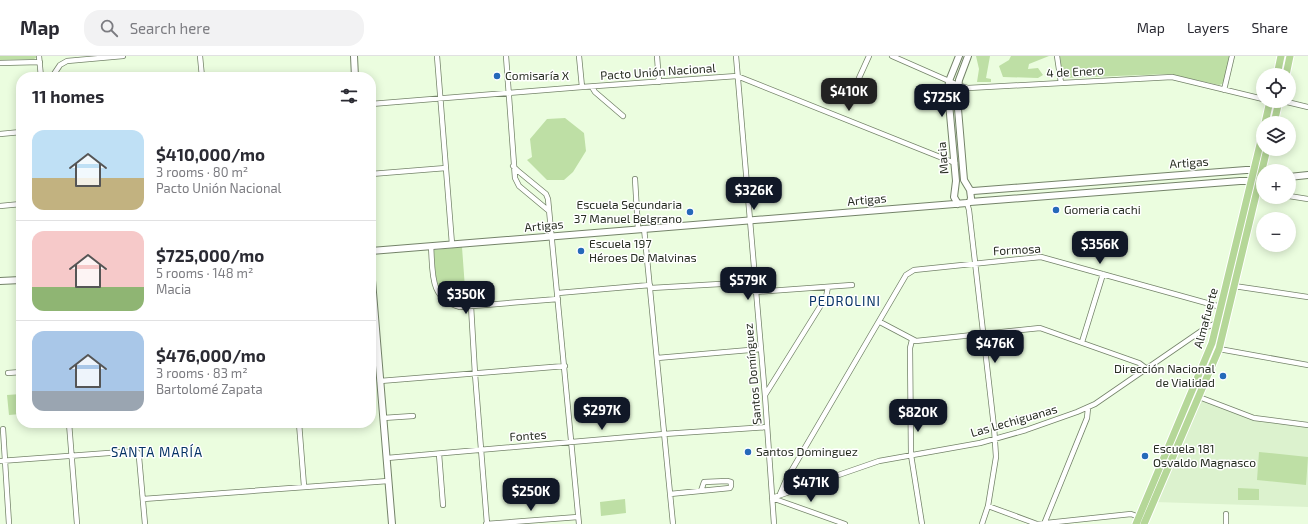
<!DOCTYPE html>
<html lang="en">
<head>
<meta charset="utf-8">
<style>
  body { margin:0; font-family:"Exo 2",sans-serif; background:#f2f2f3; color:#2b2b33; height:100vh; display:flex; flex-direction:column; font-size:15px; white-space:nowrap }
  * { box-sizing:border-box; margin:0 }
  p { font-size:13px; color:#7c7c81 }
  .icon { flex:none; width:22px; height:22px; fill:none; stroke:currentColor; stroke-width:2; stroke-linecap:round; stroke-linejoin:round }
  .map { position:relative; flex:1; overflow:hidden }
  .sheet { position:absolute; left:16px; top:16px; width:360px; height:356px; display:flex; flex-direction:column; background:#fff; border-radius:16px; box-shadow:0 2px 10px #0003 }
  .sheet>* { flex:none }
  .fabs { position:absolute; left:1256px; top:12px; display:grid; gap:8px }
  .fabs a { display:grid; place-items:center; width:40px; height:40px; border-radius:50%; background:#fff; box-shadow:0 2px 10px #0003; font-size:20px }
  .price { position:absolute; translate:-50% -34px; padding:0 9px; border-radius:8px; background:#111827; color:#fff; font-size:13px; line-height:26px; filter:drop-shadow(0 1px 2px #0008) }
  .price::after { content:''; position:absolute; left:50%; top:24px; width:12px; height:9px; margin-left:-6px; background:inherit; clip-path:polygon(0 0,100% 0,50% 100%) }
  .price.on { background:#222; color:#fff }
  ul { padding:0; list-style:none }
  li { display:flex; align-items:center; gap:12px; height:100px; padding:0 16px }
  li+li { border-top:1px solid #e1e1e2 }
  li span { display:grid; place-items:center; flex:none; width:112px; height:80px; border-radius:12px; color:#555 }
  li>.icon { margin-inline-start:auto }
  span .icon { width:48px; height:48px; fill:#fffc; stroke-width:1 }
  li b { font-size:17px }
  h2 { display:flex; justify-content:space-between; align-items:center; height:48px; padding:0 16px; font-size:17px }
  header { display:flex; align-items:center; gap:24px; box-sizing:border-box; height:56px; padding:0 20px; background:#fff; border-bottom:1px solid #e1e1e2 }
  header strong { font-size:19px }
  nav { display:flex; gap:22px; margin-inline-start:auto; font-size:14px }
  .search { width:280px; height:36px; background:#f2f2f3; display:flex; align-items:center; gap:10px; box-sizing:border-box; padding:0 14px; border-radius:16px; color:#7c7c81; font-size:15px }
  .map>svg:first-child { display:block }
</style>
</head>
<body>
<header>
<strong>Map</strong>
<div class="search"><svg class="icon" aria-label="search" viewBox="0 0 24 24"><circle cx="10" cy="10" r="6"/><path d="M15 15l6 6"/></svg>Search here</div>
<nav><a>Map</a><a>Layers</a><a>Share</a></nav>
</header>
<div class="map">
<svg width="1308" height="468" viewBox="0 0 1308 468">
  <rect width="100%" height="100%" fill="#ebfddf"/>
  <path fill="#dcf2ce" d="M 1199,341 L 1254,362 L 1308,369 L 1308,451 L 1155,446 Z"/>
  <path fill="#bedfa5" d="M 0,0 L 37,0 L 37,1 L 34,3 L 0,4 Z
    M 976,0 L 990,0 L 986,22 L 991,23 L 991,26 L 977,26 L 979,13 Z
    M 1011,0 L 1049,0 L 1029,8 L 1028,13 L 1038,12 L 1043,19 L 1038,22 L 1003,21 L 999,10 L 1009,4 Z
    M 1060,0 L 1230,0 L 1224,25 L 1222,28 L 1219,29 L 1169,18 L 1064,22 L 1062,18 Z
    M 565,62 L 584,77 L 586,95 L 573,116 L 564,124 L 547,124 L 527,104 L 532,101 L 530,83 L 547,63 Z
    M 462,191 L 466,246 C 462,246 457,246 453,245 C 434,241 435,209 434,194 Z
    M 21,338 L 21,358 L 9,359 L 7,339 Z
    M 1259,396 L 1308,401 L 1306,429 L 1257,424 Z
    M 1238,432 L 1259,433 L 1259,444 L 1238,444 Z
    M 625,443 L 626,457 L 601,460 L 600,446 Z"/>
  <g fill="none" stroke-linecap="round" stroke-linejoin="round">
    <defs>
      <path id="street" d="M 39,0 L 41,21
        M 200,0 L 202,21
        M 437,0 L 452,188
        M 506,0 L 515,122 L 519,130 L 549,155
        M 579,0 L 582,31
        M 657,0 L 659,26
        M 736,0 L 765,340 L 774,468
        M 892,0 L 958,29 L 968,32 L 1172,21 L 1263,43
        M 1057,0 L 1061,27
        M 0,7 L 40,6
        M 52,21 L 60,9 L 67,5 L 123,0
        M 859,22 L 869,0
        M 592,31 L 595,36 L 623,60
        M 1224,34 L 1232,0
        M 1283,45 L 1308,51
        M 371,48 L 582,31 L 737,20 L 955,107
        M 0,78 L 21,76
        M 513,110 L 518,115 L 546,138 L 548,143 L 579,468
        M 371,118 L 446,112
        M 635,123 L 638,173
        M 1289,140 L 1308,143
        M 967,147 L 969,154 L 994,371 L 996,401 L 988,450 L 982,468
        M 0,150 L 21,148
        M 644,172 L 673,468
        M 431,190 C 433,217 429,243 460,251 L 558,243
        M 1234,230 L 1308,241
        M 651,232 L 755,226
        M 755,236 L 852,229
        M 558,237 L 650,229
        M 471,250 L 475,318 L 487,468
        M 880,266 L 916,285 L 1040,272 L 1139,307 L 1147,313
        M 912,284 L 910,292 L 911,399 L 922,468
        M 1082,286 L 1103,218
        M 1219,293 L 1308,309
        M 657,302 L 761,293
        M 8,317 L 21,316
        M 380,325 L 565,310
        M 765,339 L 826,241 L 828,231
        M 1199,341 L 1254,362 L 1308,369
        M 383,362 L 413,360
        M 69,367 L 77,468
        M 299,367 L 304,430
        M 3,373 L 9,468
        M 439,398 L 443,449
        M 387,402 L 664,378 L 767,371
        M 0,405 L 136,395 L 138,397 L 139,401 L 145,468
        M 670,438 L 730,432 L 731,430 L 731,426 L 727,425 L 704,426 L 701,435
        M 780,438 L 786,424 L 906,219 L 914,214 L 1041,201 L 1221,251
        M 772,442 L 879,405 L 980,387 L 1026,374 L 1077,356 L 1095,348 L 1207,271 L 1217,267
        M 772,442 L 845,468
        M 143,443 L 388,425
        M 988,450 L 1037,468 L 1131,458 L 1139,461
        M 1226,458 L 1226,468
        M 486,468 L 578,461
        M 1044,468 L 1087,362 L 1088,352"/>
      <path id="secondary" d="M 354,0 L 355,21
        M 1289,121 L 1308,119
        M 970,134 L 973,135 L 1246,114 L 1253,114 L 1259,125
        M 970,146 L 1240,125 L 1255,125
        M 958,148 L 954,141 L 956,125 L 948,36 L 949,25 L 959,0
        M 371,195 L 967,147 L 970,146 L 971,142 L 970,134 L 964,124 L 957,41 L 959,24 L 968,0
        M 371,212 L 392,468
        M 0,225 L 21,224"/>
      <path id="primary" d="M 1277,19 L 1281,0
        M 1286,19 L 1290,0
        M 1265,67 L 1270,45
        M 1274,67 L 1279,45
        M 1136,468 L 1212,287 L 1263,76
        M 1144,468 L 1219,293 L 1267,93"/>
    </defs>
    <use href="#street" stroke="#748369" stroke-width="6"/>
    <use href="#secondary" stroke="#748369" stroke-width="8"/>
    <use href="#primary" stroke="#fff" stroke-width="9"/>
    <use href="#street" stroke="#fff" stroke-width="4.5"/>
    <use href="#secondary" stroke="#fff" stroke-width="6"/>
    <use href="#primary" stroke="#b5d798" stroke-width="7"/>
  </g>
  <g fill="#2669ba" stroke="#fff" stroke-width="1.5">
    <circle cx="497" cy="20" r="4"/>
    <circle cx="1056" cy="154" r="4"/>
    <circle cx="690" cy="156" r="4"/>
    <circle cx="581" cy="195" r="4"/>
    <circle cx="1223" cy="320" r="4"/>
    <circle cx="748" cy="396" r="4"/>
    <circle cx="1145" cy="400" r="4"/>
  </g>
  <g text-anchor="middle" stroke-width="3" stroke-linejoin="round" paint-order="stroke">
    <g font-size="12" fill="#282e23" stroke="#fff">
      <text transform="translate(658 16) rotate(-4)" y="4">Pacto Unión Nacional</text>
      <text transform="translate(1075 16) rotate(-3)" y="4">4 de Enero</text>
      <text transform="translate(943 102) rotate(-95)" y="4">Macia</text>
      <text transform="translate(1189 107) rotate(-4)" y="4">Artigas</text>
      <text transform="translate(867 144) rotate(-5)" y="4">Artigas</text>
      <text transform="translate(544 170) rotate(-5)" y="4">Artigas</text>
      <text transform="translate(1017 194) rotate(-3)" y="4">Formosa</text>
      <text transform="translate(1206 262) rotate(-75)" y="4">Almafuerte</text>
      <text transform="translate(753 318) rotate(-95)" y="4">Santos Domínguez</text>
      <text transform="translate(1014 365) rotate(-16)" y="4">Las Lechiguanas</text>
      <text transform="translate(528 380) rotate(-4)" y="4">Fontes</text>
    </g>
    <g font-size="12" fill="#282e23" stroke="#fff" text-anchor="start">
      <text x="505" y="24">Comisaría X</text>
      <text x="682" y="153" text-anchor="end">Escuela Secundaria<tspan x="682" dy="14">37 Manuel Belgrano</tspan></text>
      <text x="1064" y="158">Gomeria cachi</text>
      <text x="589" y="192">Escuela 197<tspan x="589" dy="14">Héroes De Malvinas</tspan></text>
      <text x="1215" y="317" text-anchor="end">Dirección Nacional<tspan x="1215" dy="14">de Vialidad</tspan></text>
      <text x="1153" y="397">Escuela 181<tspan x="1153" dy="14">Osvaldo Magnasco</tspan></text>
      <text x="756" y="400">Santos Dominguez</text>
    </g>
    <g font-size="13" letter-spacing="1" fill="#053264" stroke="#fff">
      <text x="845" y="250">PEDROLINI</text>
      <text x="157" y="401">SANTA MARÍA</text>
    </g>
  </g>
</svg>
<div class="fabs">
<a><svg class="icon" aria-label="locate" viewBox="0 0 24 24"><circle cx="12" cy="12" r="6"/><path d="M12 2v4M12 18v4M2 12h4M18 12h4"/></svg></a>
<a><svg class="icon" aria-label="layers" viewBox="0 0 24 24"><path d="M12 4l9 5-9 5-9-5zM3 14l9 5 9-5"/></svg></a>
<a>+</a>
<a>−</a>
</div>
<b class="price on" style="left:849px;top:56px">$410K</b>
<b class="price" style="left:942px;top:62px">$725K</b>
<b class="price" style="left:754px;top:155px">$326K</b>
<b class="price" style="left:1100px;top:209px">$356K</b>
<b class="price" style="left:748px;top:245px">$579K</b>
<b class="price" style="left:466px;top:259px">$350K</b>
<b class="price" style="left:995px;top:308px">$476K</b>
<b class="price" style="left:602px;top:375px">$297K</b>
<b class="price" style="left:918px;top:377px">$820K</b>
<b class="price" style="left:811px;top:447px">$471K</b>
<b class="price" style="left:531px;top:456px">$250K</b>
<section class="sheet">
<h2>11 homes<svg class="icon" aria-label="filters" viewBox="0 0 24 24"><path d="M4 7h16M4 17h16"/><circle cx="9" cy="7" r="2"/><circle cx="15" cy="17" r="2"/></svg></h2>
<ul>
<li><span style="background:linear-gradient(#bfe0f5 60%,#c2b280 0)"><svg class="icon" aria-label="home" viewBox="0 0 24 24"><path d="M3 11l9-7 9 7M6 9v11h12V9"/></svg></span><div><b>$410,000/mo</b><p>3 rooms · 80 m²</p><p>Pacto Unión Nacional</p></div></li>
<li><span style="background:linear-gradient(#f6c9c9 70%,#8fb573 0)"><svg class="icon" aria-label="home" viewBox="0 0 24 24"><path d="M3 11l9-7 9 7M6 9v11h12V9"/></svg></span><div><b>$725,000/mo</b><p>5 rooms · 148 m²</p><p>Macia</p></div></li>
<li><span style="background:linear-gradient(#a9c7e8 75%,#9aa5b1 0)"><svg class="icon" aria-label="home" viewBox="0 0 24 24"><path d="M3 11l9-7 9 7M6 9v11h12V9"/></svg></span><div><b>$476,000/mo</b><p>3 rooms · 83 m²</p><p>Bartolomé Zapata</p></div></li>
</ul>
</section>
</div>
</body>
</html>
